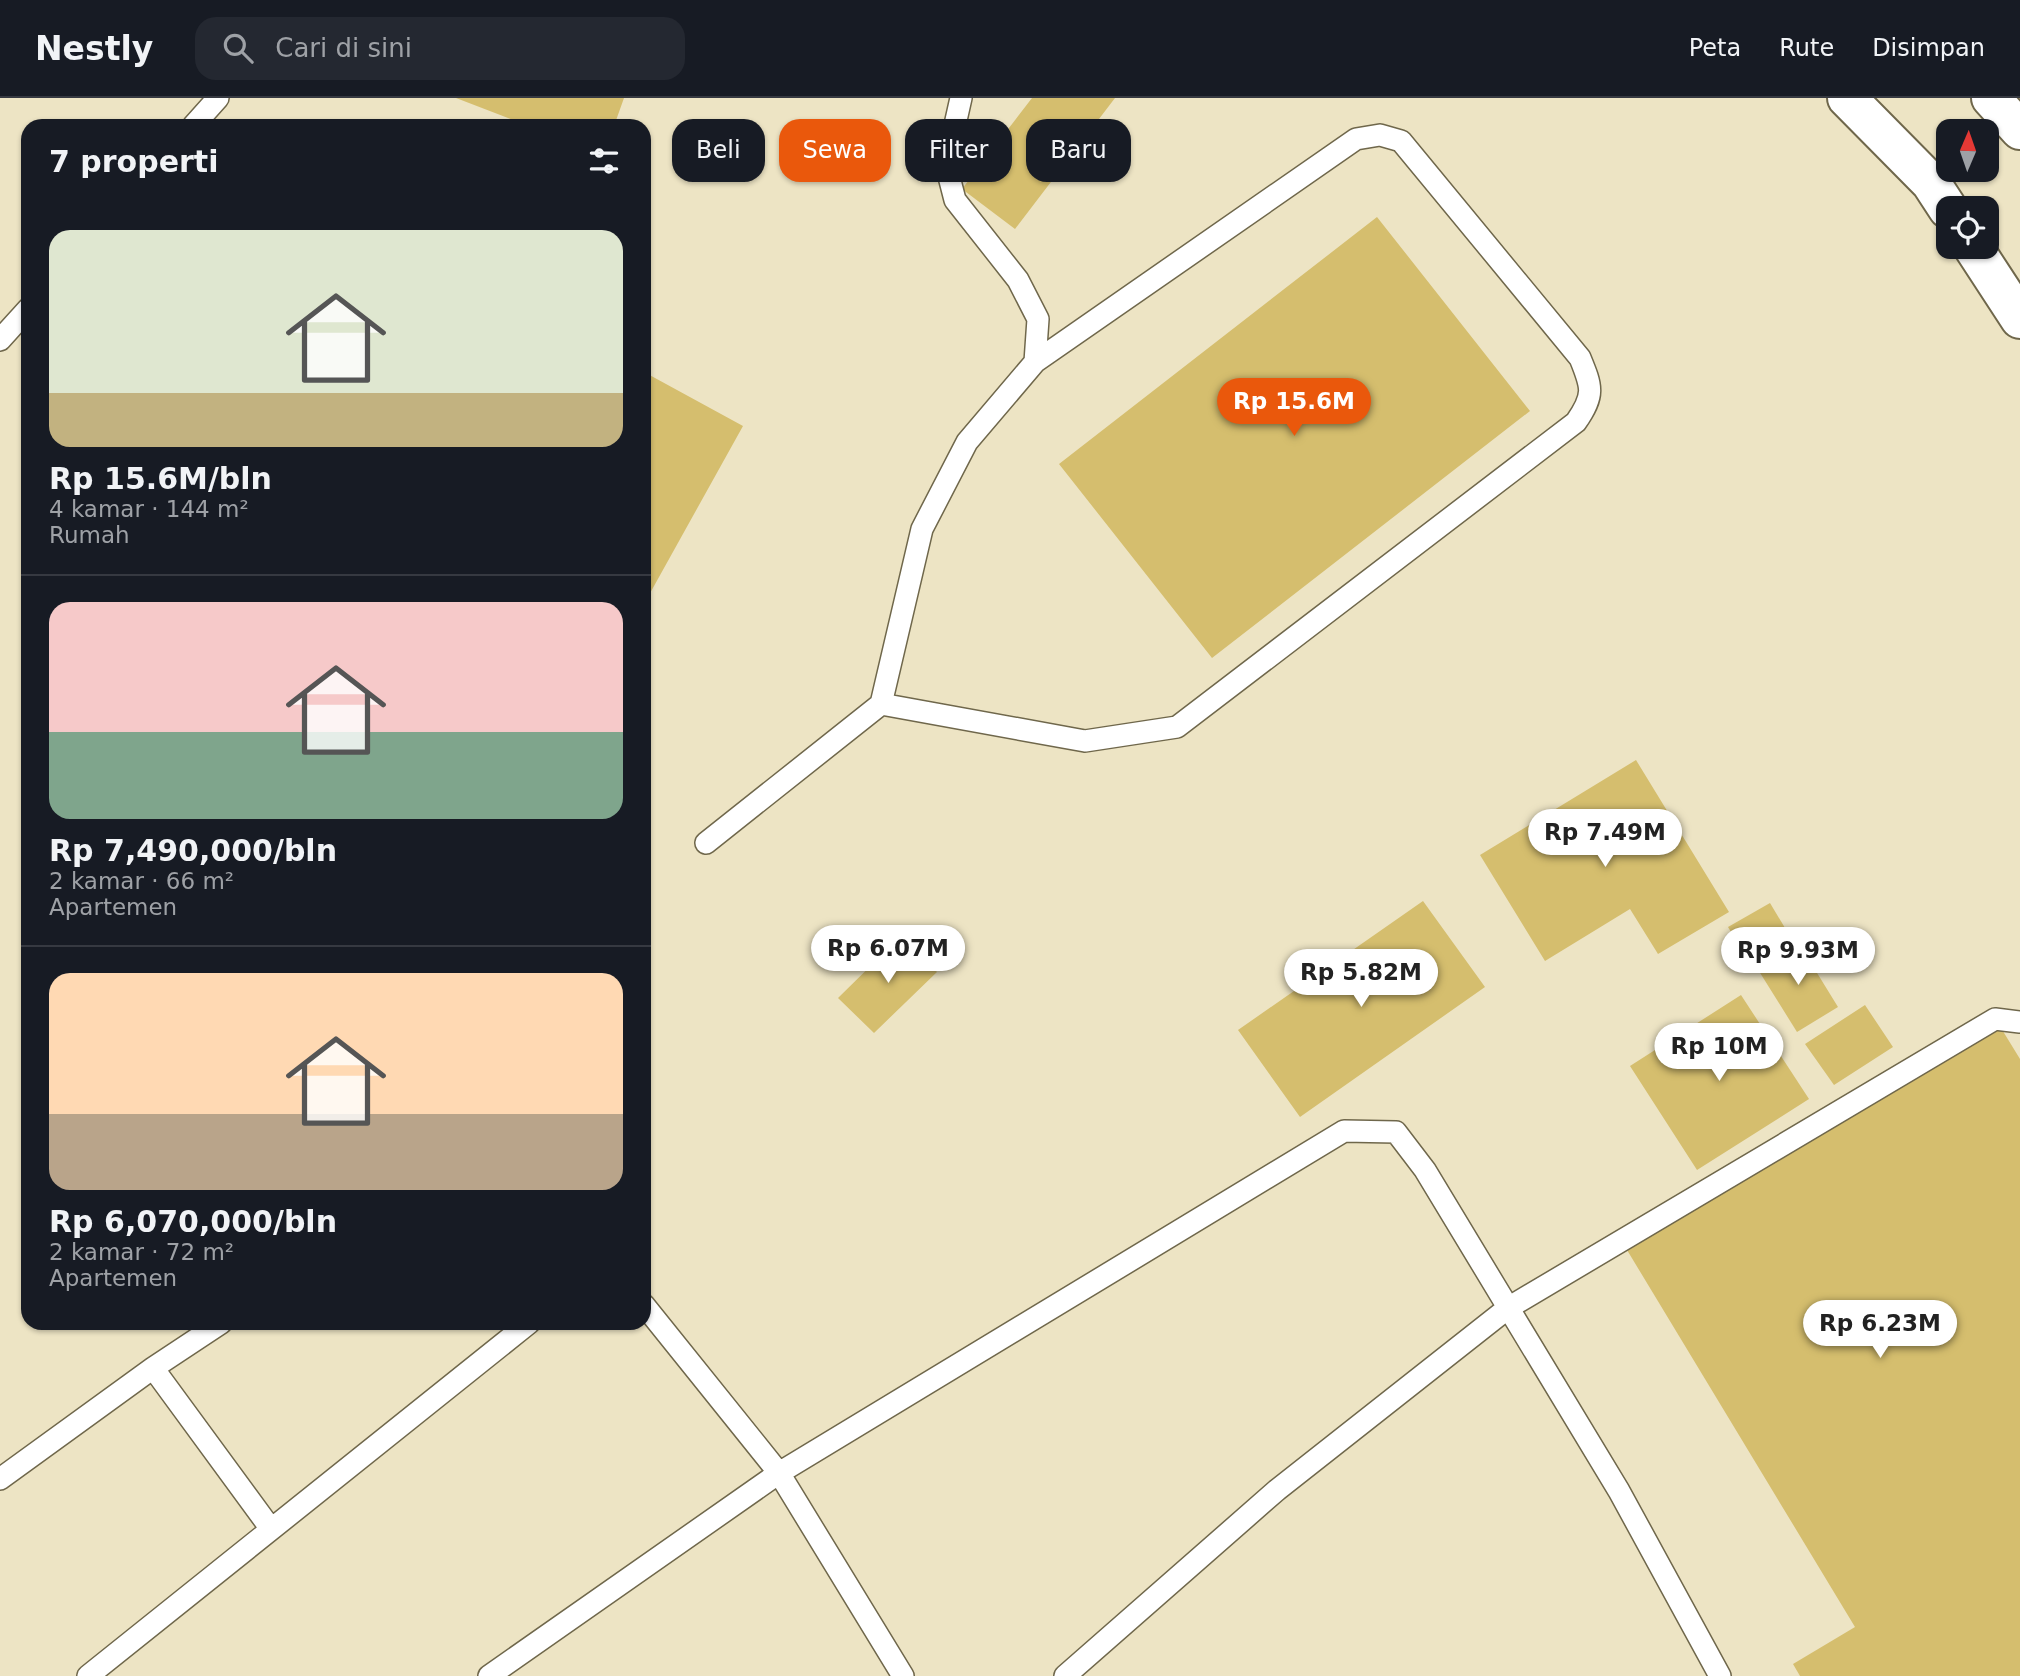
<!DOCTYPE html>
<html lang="id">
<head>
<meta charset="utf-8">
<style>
  body { margin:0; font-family:"DejaVu Sans",sans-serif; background:#242831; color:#f1f3f6; height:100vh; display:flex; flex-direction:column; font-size:26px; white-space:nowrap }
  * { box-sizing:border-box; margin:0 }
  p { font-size:23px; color:#9ea1a6 }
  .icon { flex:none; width:38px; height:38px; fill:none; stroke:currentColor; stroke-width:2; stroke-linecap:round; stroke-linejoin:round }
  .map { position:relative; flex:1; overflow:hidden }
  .side { position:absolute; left:21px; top:21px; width:630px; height:1211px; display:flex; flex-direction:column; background:#171b24; border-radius:21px; box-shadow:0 2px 5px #0004 }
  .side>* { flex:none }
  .guide { position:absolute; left:672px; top:21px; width:665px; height:63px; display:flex; gap:14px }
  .needle { width:46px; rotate:2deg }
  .controls { position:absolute; left:1936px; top:21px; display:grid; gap:14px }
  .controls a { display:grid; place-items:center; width:63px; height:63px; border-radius:14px; background:#171b24; box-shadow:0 2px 5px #0004; font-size:35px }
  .price { position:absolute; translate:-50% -60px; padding:0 16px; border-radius:24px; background:#fff; color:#222; font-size:23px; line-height:46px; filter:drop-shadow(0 2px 4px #0008) }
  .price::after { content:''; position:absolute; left:50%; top:42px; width:21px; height:16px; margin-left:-10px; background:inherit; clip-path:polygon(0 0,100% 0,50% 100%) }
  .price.selected { background:#ea580c; color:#fff }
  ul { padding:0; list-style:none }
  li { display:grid; align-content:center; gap:14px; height:371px; padding:0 28px }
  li+li { border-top:2px solid #363941 }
  li span { display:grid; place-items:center; height:217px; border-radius:21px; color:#555 }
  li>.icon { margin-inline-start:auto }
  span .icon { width:126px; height:126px; fill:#fffc; stroke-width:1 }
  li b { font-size:30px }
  h2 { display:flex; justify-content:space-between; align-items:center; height:84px; padding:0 28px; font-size:30px }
  .tag { padding:0 24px; border-radius:21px; background:#171b24; box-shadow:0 2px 5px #0004; font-size:24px; line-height:63px }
  .tag.selected { background:#ea580c; color:#fff }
  header { display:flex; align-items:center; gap:42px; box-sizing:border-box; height:98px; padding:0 35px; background:#171b24; border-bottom:2px solid #363941 }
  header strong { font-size:33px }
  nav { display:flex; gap:38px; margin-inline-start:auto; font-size:24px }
  .search { width:490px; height:63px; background:#242831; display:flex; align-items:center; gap:18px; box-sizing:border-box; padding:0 24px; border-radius:21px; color:#9ea1a6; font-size:26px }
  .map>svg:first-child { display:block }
</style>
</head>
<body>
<header>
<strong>Nestly</strong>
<div class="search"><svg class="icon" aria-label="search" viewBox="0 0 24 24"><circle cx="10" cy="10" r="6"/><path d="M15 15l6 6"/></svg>Cari di sini</div>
<nav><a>Peta</a><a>Rute</a><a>Disimpan</a></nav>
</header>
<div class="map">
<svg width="2020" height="1578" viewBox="0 0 2020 1578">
  <rect width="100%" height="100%" fill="#ede4c4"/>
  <path fill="#d5be6e" d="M 456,0 L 624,0 L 614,28 L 529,28 Z
    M 1032,0 L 1115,0 L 1015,131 L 962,91 Z
    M 1377,119 L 1530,313 L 1212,560 L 1059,366 Z
    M 644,274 L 743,328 L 644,506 Z
    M 1636,662 L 1729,814 L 1658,856 L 1630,811 L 1545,863 L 1480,757 Z
    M 1423,803 L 1485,889 L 1300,1019 L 1238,932 Z
    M 1770,805 L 1794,845 L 1752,869 L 1728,829 Z
    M 901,838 L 937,874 L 874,935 L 838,900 Z
    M 1798,844 L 1838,909 L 1797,934 L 1757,870 Z
    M 1741,897 L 1809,1001 L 1697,1072 L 1630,968 Z
    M 1865,907 L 1893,949 L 1834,987 L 1805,946 Z
    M 2001,930 L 2020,961 L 2020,1578 L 1800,1578 L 1793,1566 L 1855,1529 L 1627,1152 Z"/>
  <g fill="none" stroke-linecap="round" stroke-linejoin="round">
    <defs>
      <path id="lane" d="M 193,28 L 218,0
        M 0,242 L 28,211
        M 881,606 L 1085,643 L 1177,629 L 1576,324 C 1595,297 1592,289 1580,260 L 1401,43 L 1380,37 L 1356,41 L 1035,264
        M 706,745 L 881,606 L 922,431 L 967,344 L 1035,264 L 1038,221 L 1018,182 L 955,102 L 946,67 L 961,0
        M 644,1207 L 779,1375 L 903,1578
        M 153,1270 L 271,1431
        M 0,1381 L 153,1270 L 221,1225
        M 88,1578 L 529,1225
        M 489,1578 L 779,1375 L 1344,1033 L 1396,1034 L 1425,1072 L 1619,1393 L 1720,1578
        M 1065,1578 L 1277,1392 L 1508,1210 L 1995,921 L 2020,924"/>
      <path id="highway" d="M 1847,0 L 1931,85 L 1948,111
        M 1991,0 L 2020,32
        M 1973,149 L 2020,221"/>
    </defs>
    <use href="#lane" stroke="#6f674b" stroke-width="24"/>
    <use href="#highway" stroke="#6f674b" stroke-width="42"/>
    <use href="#lane" stroke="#fff" stroke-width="21"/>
    <use href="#highway" stroke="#fff" stroke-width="38"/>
  </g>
</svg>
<div class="controls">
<a><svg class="needle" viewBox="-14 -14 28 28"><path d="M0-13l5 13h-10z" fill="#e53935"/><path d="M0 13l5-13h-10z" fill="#9ea1a6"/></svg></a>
<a><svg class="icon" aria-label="locate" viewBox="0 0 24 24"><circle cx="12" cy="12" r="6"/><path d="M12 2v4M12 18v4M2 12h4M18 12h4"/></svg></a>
</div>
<b class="price selected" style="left:1294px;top:340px">Rp 15.6M</b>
<b class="price" style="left:1605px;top:771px">Rp 7.49M</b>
<b class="price" style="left:888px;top:887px">Rp 6.07M</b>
<b class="price" style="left:1798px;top:889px">Rp 9.93M</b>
<b class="price" style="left:1361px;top:911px">Rp 5.82M</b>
<b class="price" style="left:1719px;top:985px">Rp 10M</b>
<b class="price" style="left:1880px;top:1262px">Rp 6.23M</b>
<div class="guide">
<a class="tag">Beli</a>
<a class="tag selected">Sewa</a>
<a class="tag">Filter</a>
<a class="tag">Baru</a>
</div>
<section class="side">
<h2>7 properti<svg class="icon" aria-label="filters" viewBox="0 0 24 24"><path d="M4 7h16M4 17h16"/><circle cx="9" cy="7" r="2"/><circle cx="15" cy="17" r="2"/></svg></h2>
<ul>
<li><span style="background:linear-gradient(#dfe7d0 75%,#c2b280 0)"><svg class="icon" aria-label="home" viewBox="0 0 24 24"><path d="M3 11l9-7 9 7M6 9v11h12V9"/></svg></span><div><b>Rp 15.6M/bln</b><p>4 kamar · 144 m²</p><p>Rumah</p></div></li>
<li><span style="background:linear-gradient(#f6c9c9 60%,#7fa58c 0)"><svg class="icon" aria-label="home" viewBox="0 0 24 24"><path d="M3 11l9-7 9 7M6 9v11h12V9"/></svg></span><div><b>Rp 7,490,000/bln</b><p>2 kamar · 66 m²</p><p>Apartemen</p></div></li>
<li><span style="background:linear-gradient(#ffd9b3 65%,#b9a48a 0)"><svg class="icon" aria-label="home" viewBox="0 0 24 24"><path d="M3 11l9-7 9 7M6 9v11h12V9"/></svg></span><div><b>Rp 6,070,000/bln</b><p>2 kamar · 72 m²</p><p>Apartemen</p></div></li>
</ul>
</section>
</div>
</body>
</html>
